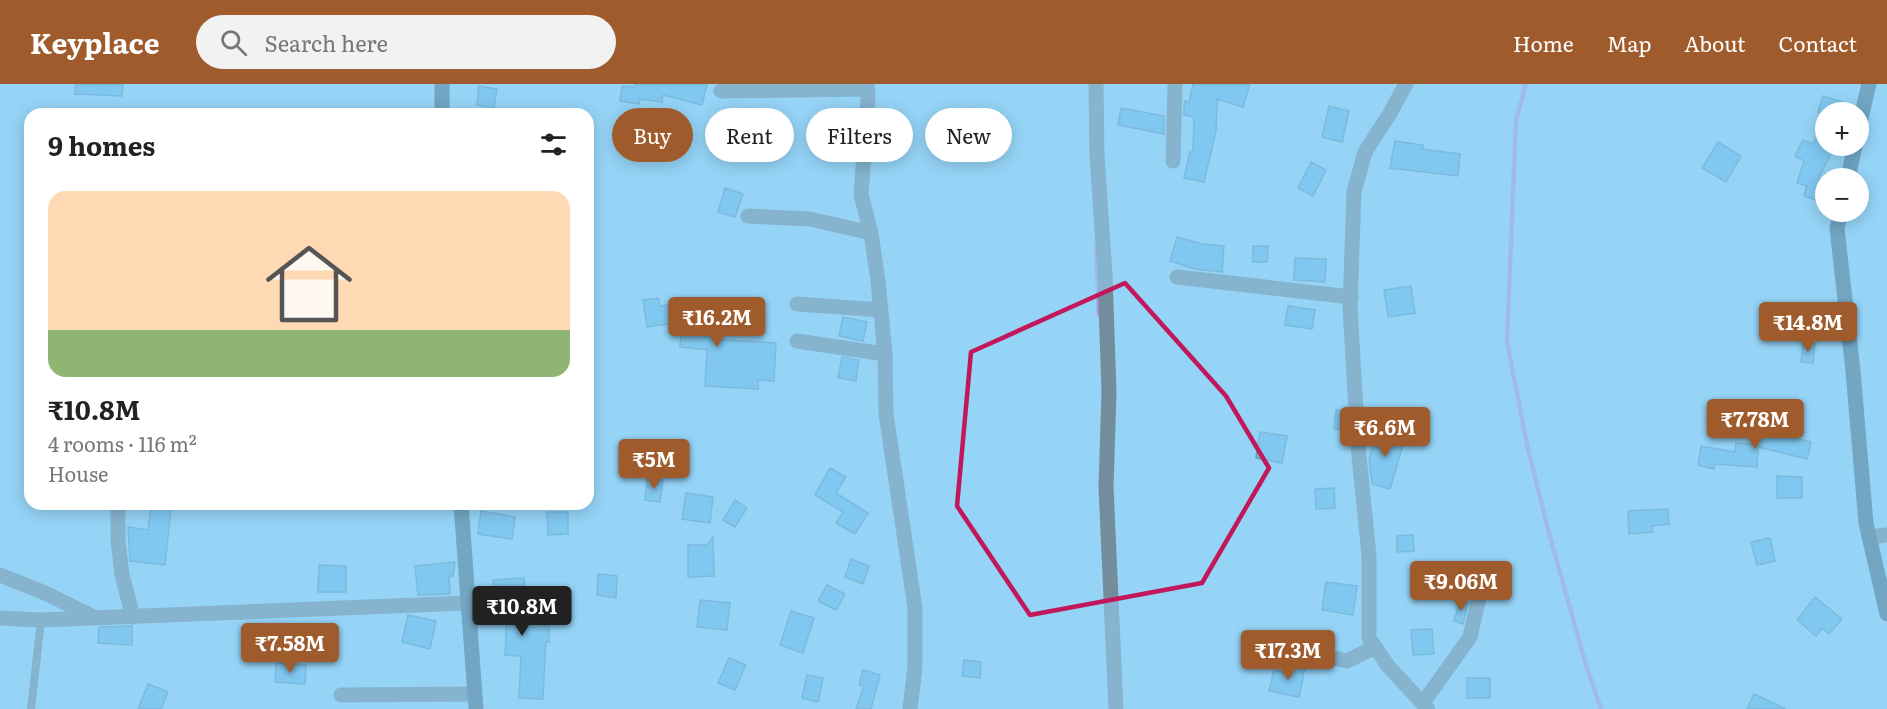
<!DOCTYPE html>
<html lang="en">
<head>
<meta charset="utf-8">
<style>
  body { margin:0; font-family:Literata,serif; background:#f2f2f2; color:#222; height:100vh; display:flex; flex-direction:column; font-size:22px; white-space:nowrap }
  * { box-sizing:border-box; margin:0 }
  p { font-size:20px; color:#767676 }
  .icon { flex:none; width:33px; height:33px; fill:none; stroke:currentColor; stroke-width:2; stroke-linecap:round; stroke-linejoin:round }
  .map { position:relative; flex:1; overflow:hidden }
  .panel { position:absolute; left:24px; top:24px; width:570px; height:402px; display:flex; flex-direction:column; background:#fff; border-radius:18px; box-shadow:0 3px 15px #0003 }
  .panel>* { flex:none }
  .guide { position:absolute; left:612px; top:24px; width:570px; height:54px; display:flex; gap:12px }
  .fabs { position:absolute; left:1815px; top:18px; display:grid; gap:12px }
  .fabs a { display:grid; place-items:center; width:54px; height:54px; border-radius:50%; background:#fff; box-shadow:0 3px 15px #0003; font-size:30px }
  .price { position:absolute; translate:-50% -51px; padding:0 14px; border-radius:6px; background:#9f5b2c; color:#fff; font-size:20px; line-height:39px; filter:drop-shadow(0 2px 3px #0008) }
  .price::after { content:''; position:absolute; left:50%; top:36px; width:18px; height:14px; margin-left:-9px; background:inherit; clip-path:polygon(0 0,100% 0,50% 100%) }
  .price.current { background:#222; color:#fff }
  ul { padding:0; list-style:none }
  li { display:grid; align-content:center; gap:12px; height:318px; padding:0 24px }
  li+li { border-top:2px solid #e0e0e0 }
  li span { display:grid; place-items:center; height:186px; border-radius:18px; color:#555 }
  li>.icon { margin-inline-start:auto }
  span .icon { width:108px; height:108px; fill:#fffc; stroke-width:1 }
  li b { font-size:26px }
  h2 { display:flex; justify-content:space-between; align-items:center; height:72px; padding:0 24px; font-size:26px }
  .tag { padding:0 21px; border-radius:27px; background:#fff; box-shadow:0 3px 15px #0003; font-size:21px; line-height:54px }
  .tag.current { background:#9f5b2c; color:#fff }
  header { display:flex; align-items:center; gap:36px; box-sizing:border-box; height:84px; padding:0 30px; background:#9f5b2c; color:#fff }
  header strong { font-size:28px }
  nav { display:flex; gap:33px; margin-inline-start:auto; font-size:21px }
  .search { width:420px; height:54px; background:#f2f2f2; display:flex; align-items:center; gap:15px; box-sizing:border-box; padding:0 21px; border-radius:33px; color:#767676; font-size:22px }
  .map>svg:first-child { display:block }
</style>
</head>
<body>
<header>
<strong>Keyplace</strong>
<div class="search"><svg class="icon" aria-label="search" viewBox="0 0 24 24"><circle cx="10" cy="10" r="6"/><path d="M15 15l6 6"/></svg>Search here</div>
<nav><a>Home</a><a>Map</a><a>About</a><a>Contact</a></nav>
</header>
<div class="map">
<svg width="1887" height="625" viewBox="0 0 1887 625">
  <rect width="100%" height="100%" fill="#95d4f7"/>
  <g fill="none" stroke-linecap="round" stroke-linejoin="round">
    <path stroke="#aa9ce2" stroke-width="4.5" d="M 1526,0 L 1516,36 L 1507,257 L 1527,361 L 1549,449 L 1586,581 L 1601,625
      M 1096,162 L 1099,231"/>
  </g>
  <path fill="#69bbe6" stroke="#5d9bbc" stroke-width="1.5" d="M 76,0 L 123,0 L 122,12 L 75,10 Z
    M 635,0 L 707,0 L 702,21 L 663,11 L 662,18 L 640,15 L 639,20 L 620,17 L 622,2 L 634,3 Z
    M 1193,0 L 1250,0 L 1243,23 L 1217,15 L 1216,47 L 1204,98 L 1184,94 L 1190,68 L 1193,68 L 1194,33 L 1184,31 L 1184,24 L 1185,17 L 1189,18 Z
    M 479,2 L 497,5 L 494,24 L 477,21 Z
    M 1823,12 L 1854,22 L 1852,28 L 1818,28 Z
    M 1329,22 L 1349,27 L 1342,58 L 1322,53 Z
    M 1121,24 L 1164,32 L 1164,50 L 1118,41 Z
    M 742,28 L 755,37 L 750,45 L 767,56 L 758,71 L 727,51 Z
    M 1826,34 L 1826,62 L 1835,62 L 1818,95 L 1826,97 L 1821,118 L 1804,112 L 1807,102 L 1797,99 L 1804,77 L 1795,72 L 1803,56 L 1813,60 Z
    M 1395,57 L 1423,61 L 1422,65 L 1460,70 L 1458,92 L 1390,84 Z
    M 1718,58 L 1741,72 L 1726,98 L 1702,84 Z
    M 1311,78 L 1326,86 L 1313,112 L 1298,104 Z
    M 725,104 L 743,110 L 735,133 L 718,128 Z
    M 1177,153 L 1202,160 L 1224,162 L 1222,188 L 1195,185 L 1170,177 Z
    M 1253,162 L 1268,162 L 1267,178 L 1253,178 Z
    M 1295,174 L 1326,175 L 1325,198 L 1294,196 Z
    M 1411,202 L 1415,229 L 1388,233 L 1384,206 Z
    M 658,214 L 660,222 L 686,219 L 703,220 L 700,249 L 713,250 L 713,255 L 776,259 L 774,297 L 758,296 L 758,305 L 705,302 L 707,266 L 680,263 L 682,238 L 647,243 L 643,216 Z
    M 1288,222 L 1315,226 L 1312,245 L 1285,241 Z
    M 843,233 L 867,238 L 863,257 L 839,252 Z
    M 1803,259 L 1815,260 L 1813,279 L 1801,278 Z
    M 842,273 L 859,276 L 856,297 L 838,294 Z
    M 1336,326 L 1346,327 L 1347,346 L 1334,345 Z
    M 1762,340 L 1786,352 L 1811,358 L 1807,375 L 1758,363 L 1757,383 L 1715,380 L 1714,385 L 1698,381 L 1701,362 L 1735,368 L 1736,359 L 1752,360 Z
    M 1378,346 L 1405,354 L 1390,405 L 1372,400 L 1369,376 Z
    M 1260,348 L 1287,352 L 1282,379 L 1256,374 Z
    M 830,384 L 846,393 L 836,409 L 868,429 L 855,450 L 836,439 L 843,428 L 815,411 Z
    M 1777,392 L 1802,393 L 1802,414 L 1777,414 Z
    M 647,395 L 663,396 L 660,418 L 645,416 Z
    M 1334,404 L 1335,424 L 1316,425 L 1315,405 Z
    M 686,409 L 713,413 L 710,439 L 682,435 Z
    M 735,416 L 747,424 L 735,443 L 723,436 Z
    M 151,423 L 171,425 L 165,481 L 130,477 L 128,443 L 148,446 Z
    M 1668,425 L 1669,440 L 1652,442 L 1653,448 L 1629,450 L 1628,427 Z
    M 481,427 L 515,433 L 512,455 L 478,450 Z
    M 547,428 L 568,428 L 568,450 L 548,451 Z
    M 1413,451 L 1414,467 L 1397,468 L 1397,452 Z
    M 713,453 L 714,492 L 688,493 L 688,461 L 707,461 L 706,463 Z
    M 1770,454 L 1775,477 L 1757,481 L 1751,458 Z
    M 851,475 L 869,482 L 863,500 L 845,493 Z
    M 455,478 L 453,492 L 449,492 L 450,510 L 418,511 L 415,482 Z
    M 319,481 L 346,482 L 346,508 L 318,508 Z
    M 598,490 L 617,492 L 616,514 L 597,511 Z
    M 524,494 L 525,513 L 519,513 L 521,540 L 549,541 L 549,558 L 546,558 L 545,573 L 543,615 L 519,614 L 521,572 L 505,571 L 507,530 L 495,531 L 493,496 Z
    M 1326,498 L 1357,502 L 1353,531 L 1322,526 Z
    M 827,501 L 845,510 L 836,526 L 818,517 Z
    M 1815,513 L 1842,535 L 1829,550 L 1822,544 L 1816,552 L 1797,536 Z
    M 700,516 L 730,519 L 727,546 L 697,543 Z
    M 1460,516 L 1468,519 L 1463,540 L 1454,537 Z
    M 791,527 L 814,534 L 803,569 L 780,561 Z
    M 408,531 L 436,537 L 430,565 L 402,558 Z
    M 132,542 L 132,561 L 98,559 L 99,543 Z
    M 1432,545 L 1434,570 L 1413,571 L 1411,546 Z
    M 729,574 L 746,581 L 735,606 L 718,599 Z
    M 964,576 L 981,578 L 980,594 L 962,592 Z
    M 276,579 L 306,581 L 305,600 L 275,598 Z
    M 1292,580 L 1305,583 L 1299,613 L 1269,607 L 1274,586 L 1290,590 Z
    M 863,586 L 880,591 L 871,625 L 856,625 L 864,602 L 859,601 Z
    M 807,591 L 823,594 L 818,618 L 802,614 Z
    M 1467,594 L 1490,594 L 1490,614 L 1467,614 Z
    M 148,600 L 168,608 L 161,625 L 138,625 Z
    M 1754,610 L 1786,625 L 1747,625 Z"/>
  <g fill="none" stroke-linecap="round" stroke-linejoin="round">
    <path stroke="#748d9c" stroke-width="8" d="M 31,625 L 41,536"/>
    <path stroke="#748d9c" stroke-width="15" d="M 867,0 L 868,14 L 861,111 L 871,149 L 878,197 L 885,270 L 886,330 L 915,524 L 915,583 L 910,625
      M 1096,0 L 1097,71 L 1105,191 L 1109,308 L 1106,403 L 1116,625
      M 1406,0 L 1389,31 L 1365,68 L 1354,108 L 1350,223 L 1358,362 L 1369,471 L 1369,554 L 1388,582 L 1428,625
      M 721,7 L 868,5
      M 1173,77 L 1175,0
      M 748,132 L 810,135 L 871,149
      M 1177,193 L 1351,213
      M 797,220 L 881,226
      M 797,257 L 885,270
      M 118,420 L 118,456 L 122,491 L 133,533
      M 1869,453 L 1887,451
      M 0,491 L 45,509 L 92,532
      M 0,534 L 41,536 L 467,519
      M 1326,572 L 1347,577 L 1375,563
      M 341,611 L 474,610
      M 1423,619 L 1470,553 L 1481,505"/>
    <path stroke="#486f84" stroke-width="15" d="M 442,0 L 442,30
      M 1858,47 L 1869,0
      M 1848,94 L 1855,62
      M 1841,128 L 1837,144 L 1853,287 L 1866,439 L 1887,530
      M 461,420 L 476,625"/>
  </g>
  <path d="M0 0H1887V625H0ZM 1125,199 L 1226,312 L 1269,384 L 1202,499 L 1030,531 L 957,422 L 971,268 Z" fill="#95d4f7" fill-opacity=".55" fill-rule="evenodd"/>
  <path fill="none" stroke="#c2185b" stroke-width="4.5" stroke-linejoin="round" d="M 1125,199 L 1226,312 L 1269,384 L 1202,499 L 1030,531 L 957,422 L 971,268 Z"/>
</svg>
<div class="fabs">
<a>+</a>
<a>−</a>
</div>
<b class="price" style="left:717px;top:264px">₹16.2M</b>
<b class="price" style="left:1808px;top:269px">₹14.8M</b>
<b class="price" style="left:1755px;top:366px">₹7.78M</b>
<b class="price" style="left:1385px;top:374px">₹6.6M</b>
<b class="price" style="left:654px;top:406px">₹5M</b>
<b class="price" style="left:1461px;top:528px">₹9.06M</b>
<b class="price current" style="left:522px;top:553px">₹10.8M</b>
<b class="price" style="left:290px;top:590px">₹7.58M</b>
<b class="price" style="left:1288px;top:597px">₹17.3M</b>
<div class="guide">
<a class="tag current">Buy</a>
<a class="tag">Rent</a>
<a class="tag">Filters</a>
<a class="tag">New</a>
</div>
<section class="panel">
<h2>9 homes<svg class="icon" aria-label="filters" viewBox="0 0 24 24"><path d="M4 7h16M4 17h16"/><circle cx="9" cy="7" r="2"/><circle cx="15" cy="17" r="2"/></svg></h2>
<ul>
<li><span style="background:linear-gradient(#ffd9b3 75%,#8fb573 0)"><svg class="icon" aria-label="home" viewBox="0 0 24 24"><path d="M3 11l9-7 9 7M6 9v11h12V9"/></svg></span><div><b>₹10.8M</b><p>4 rooms · 116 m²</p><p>House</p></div></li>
</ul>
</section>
</div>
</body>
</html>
